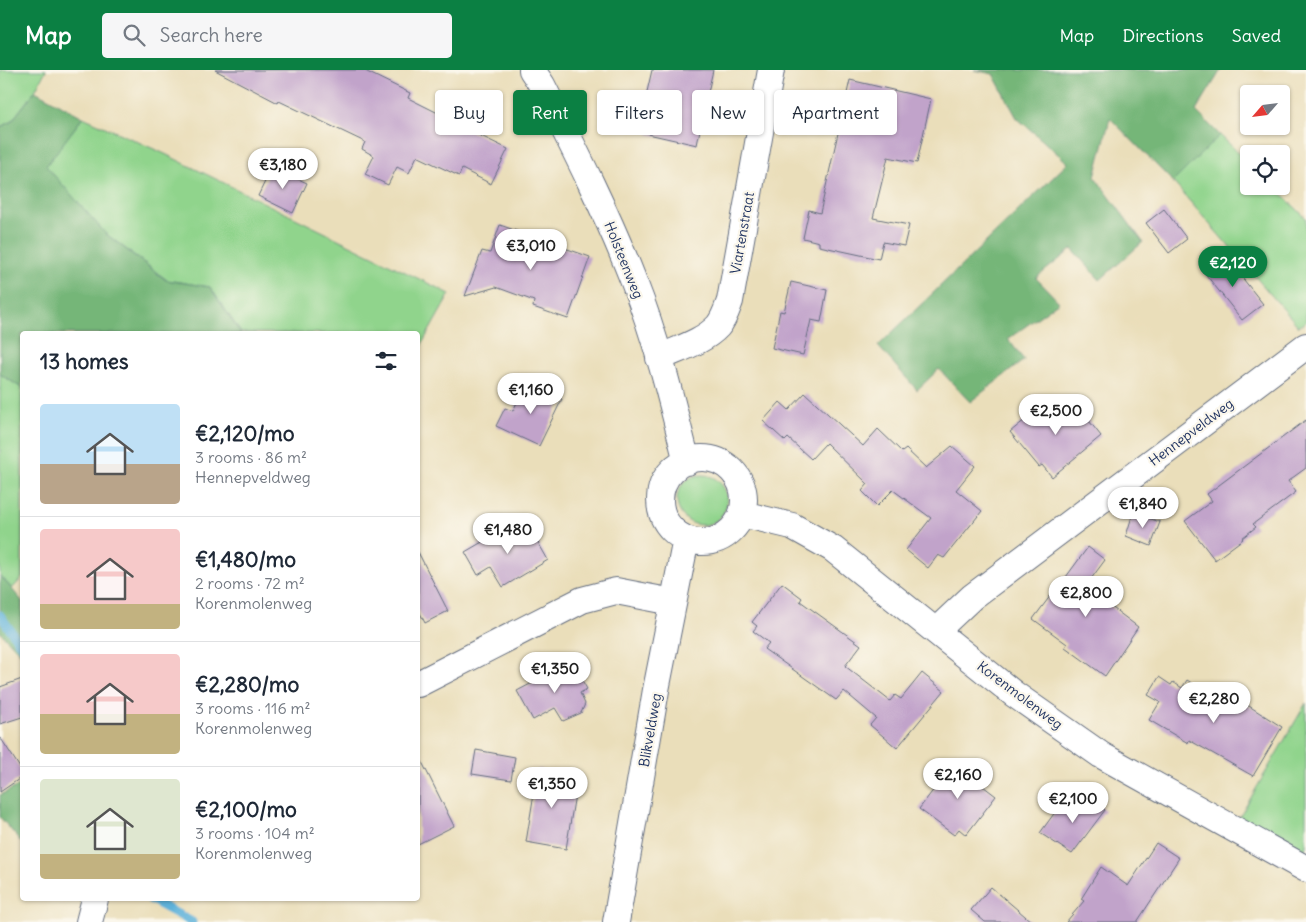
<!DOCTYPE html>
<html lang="en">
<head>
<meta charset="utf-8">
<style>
  body { margin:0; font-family:Delius,sans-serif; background:#f6f6f7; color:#1f2937; height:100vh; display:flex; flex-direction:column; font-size:19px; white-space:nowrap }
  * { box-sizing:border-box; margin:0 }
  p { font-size:16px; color:#747a83 }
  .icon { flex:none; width:28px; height:28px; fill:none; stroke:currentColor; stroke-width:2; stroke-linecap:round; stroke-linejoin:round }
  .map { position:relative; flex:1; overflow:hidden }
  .details { position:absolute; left:20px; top:261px; width:400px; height:570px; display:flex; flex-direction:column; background:#fff; border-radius:5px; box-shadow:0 1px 4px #0004 }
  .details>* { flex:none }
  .banner { position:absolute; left:435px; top:20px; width:475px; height:45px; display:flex; gap:10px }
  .needle { width:32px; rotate:242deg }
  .fabs { position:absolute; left:1240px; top:15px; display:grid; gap:10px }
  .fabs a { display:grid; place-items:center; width:50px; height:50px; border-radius:5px; background:#fff; box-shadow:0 1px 4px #0004; font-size:25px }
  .price { position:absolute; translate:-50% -42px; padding:0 11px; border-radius:18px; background:#fff; color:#222; font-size:16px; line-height:32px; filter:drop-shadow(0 1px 2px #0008) }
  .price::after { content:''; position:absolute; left:50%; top:30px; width:15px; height:11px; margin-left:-8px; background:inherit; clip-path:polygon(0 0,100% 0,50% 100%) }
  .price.selected { background:#0b8043; color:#fff }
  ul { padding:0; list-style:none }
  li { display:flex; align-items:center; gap:15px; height:125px; padding:0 20px }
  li+li { border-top:1px solid #e0e1e3 }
  li span { display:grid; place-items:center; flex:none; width:140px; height:100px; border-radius:5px; color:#555 }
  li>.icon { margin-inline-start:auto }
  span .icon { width:60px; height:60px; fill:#fffc; stroke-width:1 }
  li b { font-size:21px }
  h2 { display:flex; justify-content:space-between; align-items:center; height:60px; padding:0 20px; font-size:21px }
  .tag { padding:0 18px; border-radius:5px; background:#fff; box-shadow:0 1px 4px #0004; font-size:18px; line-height:45px }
  .tag.selected { background:#0b8043; color:#fff }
  header { display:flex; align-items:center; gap:30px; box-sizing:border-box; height:70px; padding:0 25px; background:#0b8043; color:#fff }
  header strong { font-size:24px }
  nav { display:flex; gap:28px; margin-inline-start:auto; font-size:18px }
  .search { width:350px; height:45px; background:#f6f6f7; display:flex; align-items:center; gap:12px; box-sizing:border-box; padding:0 18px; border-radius:5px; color:#747a83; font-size:19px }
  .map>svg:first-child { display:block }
</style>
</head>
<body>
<header>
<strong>Map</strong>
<div class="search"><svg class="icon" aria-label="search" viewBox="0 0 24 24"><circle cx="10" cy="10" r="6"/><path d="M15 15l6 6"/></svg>Search here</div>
<nav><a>Map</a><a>Directions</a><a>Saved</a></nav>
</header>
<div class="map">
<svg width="1306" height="852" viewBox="0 0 1306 852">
  <rect width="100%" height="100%" fill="#fbf7ec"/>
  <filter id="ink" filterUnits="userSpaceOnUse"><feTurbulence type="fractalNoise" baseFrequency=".02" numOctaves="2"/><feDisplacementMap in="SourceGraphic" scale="10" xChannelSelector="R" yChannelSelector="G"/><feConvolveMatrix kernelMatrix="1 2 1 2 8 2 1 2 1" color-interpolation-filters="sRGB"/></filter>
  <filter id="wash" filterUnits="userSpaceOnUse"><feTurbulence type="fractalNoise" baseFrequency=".0096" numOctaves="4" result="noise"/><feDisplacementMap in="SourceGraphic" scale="20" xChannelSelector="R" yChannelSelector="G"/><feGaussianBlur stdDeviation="1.12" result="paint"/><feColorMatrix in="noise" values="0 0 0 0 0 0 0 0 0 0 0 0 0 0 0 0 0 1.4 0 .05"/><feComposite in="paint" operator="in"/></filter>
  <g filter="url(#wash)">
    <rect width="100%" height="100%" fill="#eadeba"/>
    <path fill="#90d48c" stroke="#568275" d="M 0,0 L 46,0 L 35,21 L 11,52 L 0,57 Z
      M 83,47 L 165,84 L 450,224 L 418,281 L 418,264 L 241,263 L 210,217 L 167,210 L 106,164 L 45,96 Z
      M 1220,65 L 1249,93 L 1249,116 L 1273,116 L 1306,148 L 1306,251 L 1299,257 L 1173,112 Z
      M 0,304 L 22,318 L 22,508 L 12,519 L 0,505 Z
      M677 430a25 25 0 1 1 50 0a25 25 0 1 1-50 0Z
      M 1306,633 L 1306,776 L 1303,783 L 1239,748 Z"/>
    <path fill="#74b678" stroke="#48726b" d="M 974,0 L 1221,0 L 1196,41 L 1220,65 L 1173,112 L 1110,48 L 1095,107 L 1143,172 L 1100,210 L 1072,179 L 1036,208 L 1059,232 L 1008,269 L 1024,290 L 970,332 L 939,299 L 917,320 L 878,276 L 1068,93 L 1017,48 L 993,4 Z
      M 35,21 L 83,47 L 46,96 L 106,164 L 166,210 L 210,217 L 241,264 L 22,264 L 22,318 L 0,304 L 0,57 L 11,52 Z
      M 0,505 L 22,531 L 22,585 L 0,562 Z
      M 22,714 L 22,773 L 0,747 L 0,725 Z"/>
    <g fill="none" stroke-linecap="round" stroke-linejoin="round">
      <path stroke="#5fb2da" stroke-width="9" d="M 0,545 L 22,577
        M 150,829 L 192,852"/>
    </g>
    <g id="blocks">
      <path fill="#c1a3ca" d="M 215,0 L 363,0 L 410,23 L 408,28 L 438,43 L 437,45 L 508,79 L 491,114 L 462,99 L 459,106 L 417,86 L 409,103 L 397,97 L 388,115 L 365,104 L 374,86 L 362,79 L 365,72 L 279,31 L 278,33 Z
        M 652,0 L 713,0 L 707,27 L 712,28 L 707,51 L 702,50 L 697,75 L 648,64 L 652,41 L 643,39 Z
        M 850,10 L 931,29 L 917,93 L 888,87 L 873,148 L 909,155 L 904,176 L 883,172 L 879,189 L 819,176 L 819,172 L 803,168 L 809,140 L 820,143 Z
        M 272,97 L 307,113 L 293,143 L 258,126 Z
        M 1164,139 L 1187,169 L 1169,183 L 1146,153 Z
        M 500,155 L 590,187 L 568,249 L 533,237 L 534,231 L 496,217 L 465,226 L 482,181 L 490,183 Z
        M 1222,186 L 1238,206 L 1240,205 L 1263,234 L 1242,250 L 1203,201 Z
        M 791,212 L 827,220 L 821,252 L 811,250 L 803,285 L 772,278 L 780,241 L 784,242 Z
        M 526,313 L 562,329 L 539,376 L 496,356 L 505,338 L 513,341 Z
        M 805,323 L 863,376 L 878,359 L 902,382 L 906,379 L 926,398 L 952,376 L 975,396 L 956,420 L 982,441 L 944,488 L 938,485 L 928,498 L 906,480 L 931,448 L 893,420 L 877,436 L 862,421 L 868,414 L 826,373 L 811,389 L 788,368 L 785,371 L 763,351 L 780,332 L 789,340 Z
        M 1056,329 L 1064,339 L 1074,332 L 1101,366 L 1052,407 L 1042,395 L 1039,397 L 1010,362 L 1037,340 L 1039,342 Z
        M 1306,350 L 1306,398 L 1288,411 L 1296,422 L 1253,454 L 1256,457 L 1242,468 L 1243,469 L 1215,490 L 1185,451 L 1212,431 L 1207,424 Z
        M 1133,443 L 1160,452 L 1151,476 L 1126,466 Z
        M 508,457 L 514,467 L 530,458 L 548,490 L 503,517 L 491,497 L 478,505 L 465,482 Z
        M 1088,477 L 1105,490 L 1085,517 L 1138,557 L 1105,606 L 1065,577 L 1067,574 L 1033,549 L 1054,521 L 1055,522 Z
        M 418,482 L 448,541 L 425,553 L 418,539 Z
        M 782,513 L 802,528 L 800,531 L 861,575 L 845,596 L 890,631 L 895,625 L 901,629 L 922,603 L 944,621 L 897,678 L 870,655 L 876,648 L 844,621 L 836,630 L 764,579 L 769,573 L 753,561 L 757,556 L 752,552 Z
        M 572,592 L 587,619 L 580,623 L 585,634 L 581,643 L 563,651 L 555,638 L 533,650 L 517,621 Z
        M 1159,607 L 1171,615 L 1173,612 L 1182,618 L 1187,610 L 1235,641 L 1241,631 L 1282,657 L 1253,706 L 1189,670 L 1188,673 L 1149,650 L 1160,632 L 1148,625 Z
        M 22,609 L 22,647 L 0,654 L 0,617 Z
        M 0,667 L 22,701 L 22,707 L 0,722 Z
        M 476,680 L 515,687 L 511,710 L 472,704 Z
        M 418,684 L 454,756 L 418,774 Z
        M 956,690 L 973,703 L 979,713 L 996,726 L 966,765 L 959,759 L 954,765 L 919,739 Z
        M 538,699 L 578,706 L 566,779 L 526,772 Z
        M 1083,724 L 1105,740 L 1072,784 L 1040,763 L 1061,734 L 1070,741 Z
        M 1156,773 L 1179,788 L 1137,852 L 1066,852 L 1084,831 L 1081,829 L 1101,797 L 1128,816 Z
        M 991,817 L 1032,852 L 985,852 L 971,840 Z"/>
    </g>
  </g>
  <g filter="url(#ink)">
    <use href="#blocks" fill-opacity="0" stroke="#636c7e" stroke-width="1"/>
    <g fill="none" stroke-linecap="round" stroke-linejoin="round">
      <defs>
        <path id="minor" d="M 532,0 L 542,15 C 575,80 608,145 634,212 C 657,270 672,332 687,392
          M 659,288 C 678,279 703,272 718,256 C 724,249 727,239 730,231 L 771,0
          M660 430a42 42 0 1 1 84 0a42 42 0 1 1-84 0Z
          M 742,444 L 792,456 L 833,479 L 1014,624 L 1101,685 L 1306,799
          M 937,560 L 972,527 L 1306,276
          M 418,614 L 582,530 L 616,521 L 673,532
          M 89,852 L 95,829
          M 616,852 L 656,620 L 686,469"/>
      </defs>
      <use href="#minor" stroke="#636c7e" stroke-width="28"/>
      <use href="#minor" stroke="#fff" stroke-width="26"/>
    </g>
  </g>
  <g text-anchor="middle" stroke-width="4.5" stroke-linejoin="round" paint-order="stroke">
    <g font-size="14" fill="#1b2f5e" stroke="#fbf7ec">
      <text transform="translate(742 163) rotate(-80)" y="5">Viartenstraat</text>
      <text transform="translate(624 190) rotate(68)" y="5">Holsteenweg</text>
      <text transform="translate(1191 362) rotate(-37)" y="5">Hennepveldweg</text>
      <text transform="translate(1020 625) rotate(37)" y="5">Korenmolenweg</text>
      <text transform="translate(650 660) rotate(-80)" y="5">Blikveldweg</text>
    </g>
  </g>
</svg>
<div class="fabs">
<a><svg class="needle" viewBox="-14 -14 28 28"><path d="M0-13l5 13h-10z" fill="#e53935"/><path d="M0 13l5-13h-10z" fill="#747a83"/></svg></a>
<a><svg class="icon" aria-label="locate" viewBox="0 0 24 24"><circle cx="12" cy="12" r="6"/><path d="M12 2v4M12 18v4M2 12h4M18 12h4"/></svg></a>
</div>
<b class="price" style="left:283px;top:120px">€3,180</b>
<b class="price" style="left:531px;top:201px">€3,010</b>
<b class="price selected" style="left:1233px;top:218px">€2,120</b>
<b class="price" style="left:531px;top:345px">€1,160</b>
<b class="price" style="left:1056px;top:366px">€2,500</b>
<b class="price" style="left:1143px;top:459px">€1,840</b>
<b class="price" style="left:508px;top:485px">€1,480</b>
<b class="price" style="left:1086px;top:548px">€2,800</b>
<b class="price" style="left:555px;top:624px">€1,350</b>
<b class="price" style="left:1214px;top:654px">€2,280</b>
<b class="price" style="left:958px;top:730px">€2,160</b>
<b class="price" style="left:552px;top:739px">€1,350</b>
<b class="price" style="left:1073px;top:754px">€2,100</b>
<div class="banner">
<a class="tag">Buy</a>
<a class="tag selected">Rent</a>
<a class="tag">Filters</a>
<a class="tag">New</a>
<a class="tag">Apartment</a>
</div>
<section class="details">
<h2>13 homes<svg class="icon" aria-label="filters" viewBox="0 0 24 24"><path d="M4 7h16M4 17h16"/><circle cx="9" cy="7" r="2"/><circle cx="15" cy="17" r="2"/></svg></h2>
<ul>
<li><span style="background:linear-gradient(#bfe0f5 60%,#b9a48a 0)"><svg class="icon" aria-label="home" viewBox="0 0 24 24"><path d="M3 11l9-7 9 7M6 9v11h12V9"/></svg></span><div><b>€2,120/mo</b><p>3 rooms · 86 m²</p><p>Hennepveldweg</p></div></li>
<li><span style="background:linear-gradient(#f6c9c9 75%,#c2b280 0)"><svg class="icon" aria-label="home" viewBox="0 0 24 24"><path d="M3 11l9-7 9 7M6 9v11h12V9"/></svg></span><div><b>€1,480/mo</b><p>2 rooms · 72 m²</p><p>Korenmolenweg</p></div></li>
<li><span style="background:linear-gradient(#f6c9c9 60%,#c2b280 0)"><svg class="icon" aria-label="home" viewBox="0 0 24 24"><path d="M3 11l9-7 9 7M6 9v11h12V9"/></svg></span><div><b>€2,280/mo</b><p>3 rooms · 116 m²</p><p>Korenmolenweg</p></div></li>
<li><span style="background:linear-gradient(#dfe7d0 75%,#c2b280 0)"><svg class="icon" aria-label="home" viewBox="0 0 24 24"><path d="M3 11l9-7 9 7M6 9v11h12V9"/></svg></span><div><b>€2,100/mo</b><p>3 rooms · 104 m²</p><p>Korenmolenweg</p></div></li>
</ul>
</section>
</div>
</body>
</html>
